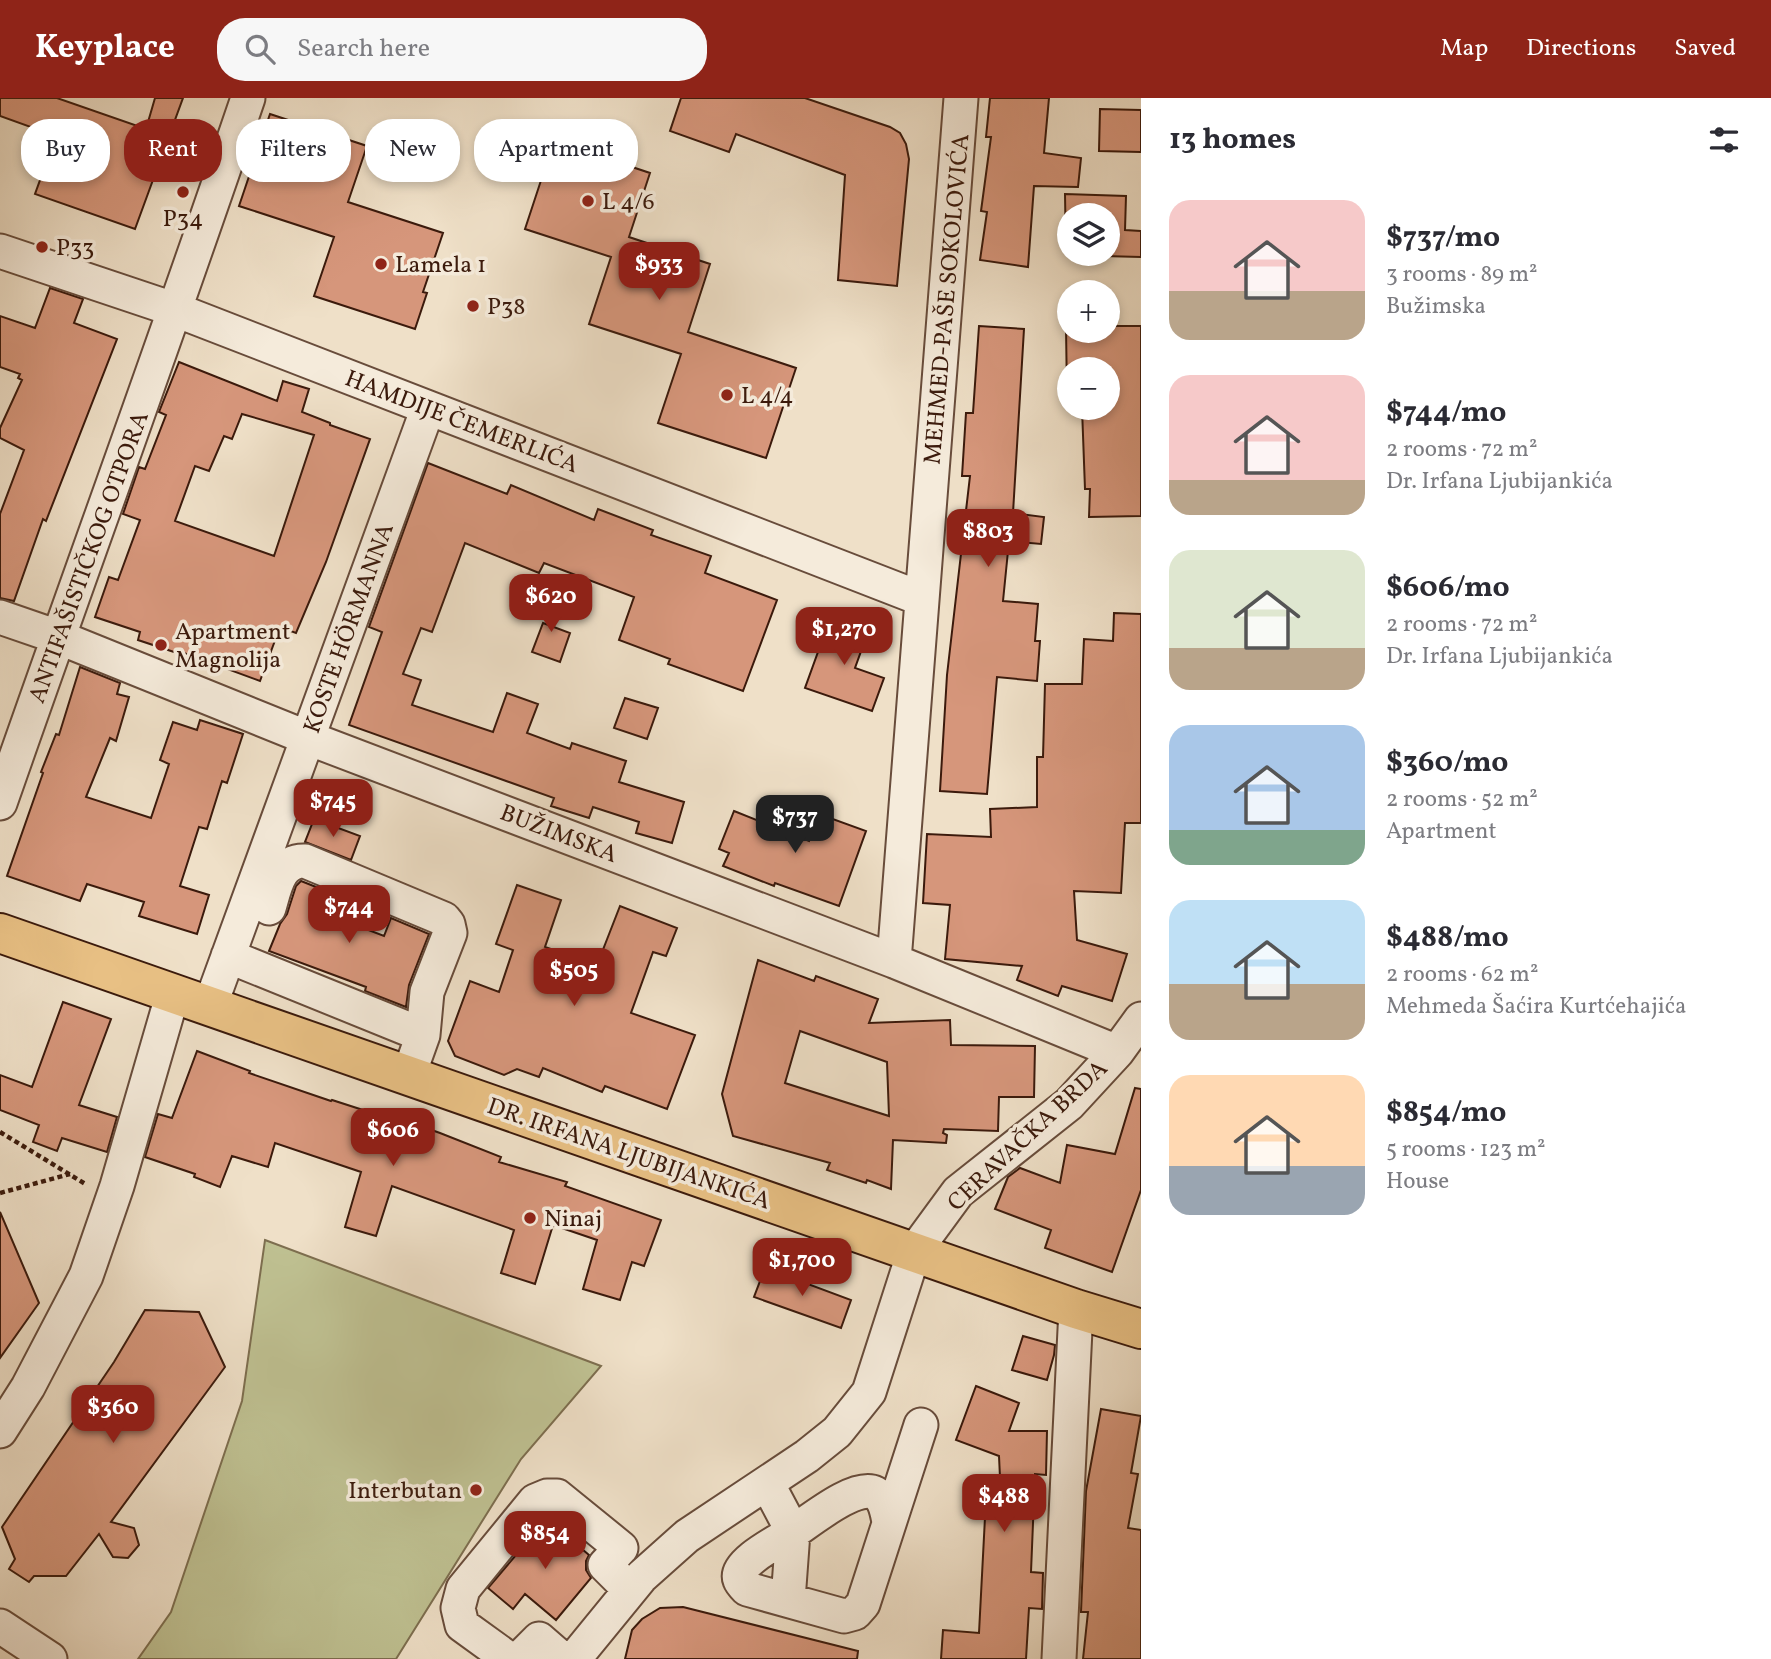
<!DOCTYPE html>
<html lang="en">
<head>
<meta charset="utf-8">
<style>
  body { margin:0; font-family:Vollkorn,serif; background:#f7f7f7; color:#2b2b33; height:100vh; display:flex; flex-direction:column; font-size:26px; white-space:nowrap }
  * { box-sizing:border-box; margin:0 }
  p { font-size:23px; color:#7c7c81 }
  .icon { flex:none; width:38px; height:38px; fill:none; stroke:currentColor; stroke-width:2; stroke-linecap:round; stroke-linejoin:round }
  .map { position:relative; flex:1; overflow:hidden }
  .drawer { display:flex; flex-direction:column; background:#fff; width:630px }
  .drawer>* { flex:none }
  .top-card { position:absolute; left:21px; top:21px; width:665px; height:63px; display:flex; gap:14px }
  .buttons { position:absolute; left:1057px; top:105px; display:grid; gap:14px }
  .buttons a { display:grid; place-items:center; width:63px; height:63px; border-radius:50%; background:#fff; box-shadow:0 4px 10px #0003; font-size:35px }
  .price { position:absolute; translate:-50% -60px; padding:0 16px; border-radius:14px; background:#8f2418; color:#fff; font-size:23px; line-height:46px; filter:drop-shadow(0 2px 4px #0008) }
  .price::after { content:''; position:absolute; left:50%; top:42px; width:21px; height:16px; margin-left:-10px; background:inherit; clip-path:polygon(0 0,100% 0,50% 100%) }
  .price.selected { background:#222; color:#fff }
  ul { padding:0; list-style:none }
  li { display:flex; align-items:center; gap:21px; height:175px; padding:0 28px }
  li span { display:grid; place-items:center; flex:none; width:196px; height:140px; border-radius:21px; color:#555 }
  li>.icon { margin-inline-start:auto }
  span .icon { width:84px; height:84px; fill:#fffc; stroke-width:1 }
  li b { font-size:30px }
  h2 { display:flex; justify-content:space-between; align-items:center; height:84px; padding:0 28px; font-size:30px }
  .pill { padding:0 24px; border-radius:28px; background:#fff; box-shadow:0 4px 10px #0003; font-size:24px; line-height:63px }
  .pill.selected { background:#8f2418; color:#fff }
  header { display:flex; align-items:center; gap:42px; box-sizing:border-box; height:98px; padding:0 35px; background:#8f2418; color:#fff }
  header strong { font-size:33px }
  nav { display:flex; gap:38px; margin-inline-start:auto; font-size:24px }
  .search { width:490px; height:63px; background:#f7f7f7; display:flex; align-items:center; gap:18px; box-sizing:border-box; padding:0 24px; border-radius:28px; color:#7c7c81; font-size:26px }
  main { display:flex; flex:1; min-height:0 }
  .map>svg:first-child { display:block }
</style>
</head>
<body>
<header>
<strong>Keyplace</strong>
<div class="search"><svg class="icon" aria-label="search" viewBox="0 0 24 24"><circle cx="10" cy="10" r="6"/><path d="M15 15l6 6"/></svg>Search here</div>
<nav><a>Map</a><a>Directions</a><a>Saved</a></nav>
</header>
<main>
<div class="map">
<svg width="1141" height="1561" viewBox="0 0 1141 1561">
  <rect width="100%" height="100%" fill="#efe0c8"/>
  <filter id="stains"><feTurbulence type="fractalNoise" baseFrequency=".00286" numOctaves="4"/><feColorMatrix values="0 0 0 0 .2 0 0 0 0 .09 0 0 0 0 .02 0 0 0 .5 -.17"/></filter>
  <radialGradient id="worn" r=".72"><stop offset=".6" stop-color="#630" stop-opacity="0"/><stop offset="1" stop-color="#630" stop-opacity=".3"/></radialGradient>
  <path fill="#bfc192" stroke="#7d6e4f" stroke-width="2" d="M 265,1142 L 601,1268 L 521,1361 L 396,1561 L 138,1561 L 171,1514 L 242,1303 Z"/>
  <path fill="#d6967b" stroke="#3b1a0c" stroke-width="2" fill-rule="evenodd" d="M 0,0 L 57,0 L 146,31 L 155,0 L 183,0 L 135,131 L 35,96 L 56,38 L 0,18 Z
    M 681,0 L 805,0 L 890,29 L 900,35 L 906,46 L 909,61 L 897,188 L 838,182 L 845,77 L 736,36 L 729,54 L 670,33 Z
    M 990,0 L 1049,0 L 1044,55 L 1081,60 L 1078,89 L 1034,88 L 1028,169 L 980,162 L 987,114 L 981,113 L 991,39 L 986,39 Z
    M 1100,11 L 1141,12 L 1141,54 L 1099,53 Z
    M 270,16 L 367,48 L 348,104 L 443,135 L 423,194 L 427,195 L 415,231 L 314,198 L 334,139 L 239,108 Z
    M 554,43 L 650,75 L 629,139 L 710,166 L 688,234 L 796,270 L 766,360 L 658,325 L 681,256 L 589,226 L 611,159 L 525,131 Z
    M 1065,96 L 1126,98 L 1125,132 L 1141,133 L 1141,159 L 1066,157 ZM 1069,117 L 1108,117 L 1108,156 L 1069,156 Z
    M 50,190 L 83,201 L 74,225 L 117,241 L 46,423 L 43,421 L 14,503 L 0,500 L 0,416 L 24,352 L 0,340 L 0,330 L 22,282 L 18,280 L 20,276 L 0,269 L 0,218 L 35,230 Z
    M 979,228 L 1024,231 L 1013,415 L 1044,419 L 1041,446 L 1009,443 L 1003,503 L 1038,506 L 1035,543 L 1040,543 L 1037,583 L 997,579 L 987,696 L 940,693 L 947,577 L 970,378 L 962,378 L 966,315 L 973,315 Z
    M 1108,228 L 1141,228 L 1141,418 L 1089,419 L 1090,391 L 1085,391 L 1082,310 L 1108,310 L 1108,271 L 1069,271 L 1069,298 L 1067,298 L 1066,229 L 1069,229 L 1069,233 L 1108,233 Z
    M 179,264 L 277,303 L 283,283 L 309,291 L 302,314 L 330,325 L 330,327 L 370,341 L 326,464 L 296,535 L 280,529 L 260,583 L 184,555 L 183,557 L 138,542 L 140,534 L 95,519 L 109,479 L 118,482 L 140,422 L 123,416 L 139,369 L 145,371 L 166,317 L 159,314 ZM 242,316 L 314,337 L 274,458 L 175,423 L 195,368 L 209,373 L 224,338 L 232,341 Z
    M 428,365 L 507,396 L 511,387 L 594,422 L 598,411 L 653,432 L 651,437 L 711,458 L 705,475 L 777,502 L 743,593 L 668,566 L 670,561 L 619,542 L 634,499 L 544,465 L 539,475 L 465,445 L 432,534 L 421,530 L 403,576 L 421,582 L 412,607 L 493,634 L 507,595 L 538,606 L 527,635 L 570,651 L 572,645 L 626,663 L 619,684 L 684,704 L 672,745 L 636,735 L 639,724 L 593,709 L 589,720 L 551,708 L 554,700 L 349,627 L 382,534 L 369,529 Z
    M 1114,515 L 1141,516 L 1141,725 L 1125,725 L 1121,795 L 1074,793 L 1077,842 L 1127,856 L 1112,903 L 1062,888 L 1058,898 L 1017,882 L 1022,868 L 945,861 L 950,807 L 923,805 L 927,736 L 991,739 L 990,711 L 1037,709 L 1037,659 L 1043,659 L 1045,586 L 1082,586 L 1084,541 L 1113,543 Z
    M 831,518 L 869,531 L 855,570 L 884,580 L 872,613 L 805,590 Z
    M 543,525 L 570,535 L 560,564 L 532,554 Z
    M 80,569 L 120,585 L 117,596 L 129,599 L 116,643 L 110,640 L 86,699 L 151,720 L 169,666 L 160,662 L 173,624 L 197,632 L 200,622 L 243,636 L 227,685 L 222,683 L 207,731 L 199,729 L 180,788 L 209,797 L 197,836 L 139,818 L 144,804 L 87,786 L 80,803 L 7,778 L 43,675 L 41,674 L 56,636 L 59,637 Z
    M 625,600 L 658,610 L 647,641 L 614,630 Z
    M 734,713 L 809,743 L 819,716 L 866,733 L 839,808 L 775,785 L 774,788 L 723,768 L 729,755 L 719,751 Z
    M 314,721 L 360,738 L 351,762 L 305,744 Z
    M 301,783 L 349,802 L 342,822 L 384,838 L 391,820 L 429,836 L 409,887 L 406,909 L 365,893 L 366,889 L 269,853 L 280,826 L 287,816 L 296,788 Z
    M 517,787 L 561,802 L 545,849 L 597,867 L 620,808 L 677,830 L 666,858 L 653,854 L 631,915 L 695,937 L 667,1011 L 605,988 L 602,994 L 543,970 L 539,979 L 517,971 L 504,977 L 455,958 L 448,943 L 470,883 L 499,894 L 513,852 L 496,846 Z
    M 758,862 L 814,883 L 816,878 L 878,901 L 869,925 L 950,922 L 951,947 L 1035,948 L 1034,999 L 999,999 L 998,1033 L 944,1031 L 943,1035 L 947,1037 L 946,1045 L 893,1042 L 891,1091 L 867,1082 L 866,1085 L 827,1072 L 830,1065 L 733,1038 L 722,996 ZM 800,933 L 887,964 L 889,1018 L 785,985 Z
    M 63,904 L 111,921 L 79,1007 L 117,1019 L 107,1054 L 62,1040 L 57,1053 L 33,1044 L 39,1027 L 0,1012 L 0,977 L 32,989 Z
    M 197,953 L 250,973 L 249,975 L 331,1003 L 332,1002 L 397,1023 L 398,1020 L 440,1035 L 501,1059 L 499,1064 L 567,1084 L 565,1088 L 661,1122 L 644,1168 L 632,1164 L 620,1202 L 583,1191 L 597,1142 L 553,1127 L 535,1186 L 501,1175 L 514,1132 L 392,1088 L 376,1138 L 345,1129 L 361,1074 L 275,1045 L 268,1069 L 232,1058 L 220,1089 L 194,1079 L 195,1076 L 145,1059 L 158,1016 L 172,1020 Z
    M 1135,990 L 1141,991 L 1141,1092 L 1112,1174 L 1045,1150 L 1051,1132 L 995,1111 L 1008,1079 L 1020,1070 L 1060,1085 L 1067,1047 L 1115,1056 Z
    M 0,1114 L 39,1205 L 0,1260 Z
    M 765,1170 L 851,1202 L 841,1230 L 754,1199 Z
    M 145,1212 L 199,1214 L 225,1269 L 111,1424 L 134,1430 L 139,1447 L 128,1460 L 113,1459 L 99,1436 L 66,1478 L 34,1478 L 29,1484 L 9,1471 L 15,1461 L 2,1429 L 114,1264 Z
    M 1023,1238 L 1055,1247 L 1054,1257 L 1047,1282 L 1012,1272 Z
    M 976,1288 L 1019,1305 L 1009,1333 L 1047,1333 L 1046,1377 L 1035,1376 L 1031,1474 L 1043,1475 L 1042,1511 L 1029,1510 L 1026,1561 L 941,1561 L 943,1532 L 979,1535 L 986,1400 L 1001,1401 L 999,1358 L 956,1342 Z
    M 1101,1311 L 1141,1318 L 1131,1375 L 1138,1376 L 1128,1430 L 1141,1432 L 1141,1561 L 1083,1561 L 1088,1514 L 1081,1514 L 1086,1393 Z
    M 550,1417 L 573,1436 L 569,1440 L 589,1457 L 586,1463 L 586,1472 L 591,1480 L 556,1522 L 525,1496 L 513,1511 L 488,1490 Z
    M 683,1509 L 858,1553 L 857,1561 L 625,1561 L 632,1532 L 642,1521 L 660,1510 Z"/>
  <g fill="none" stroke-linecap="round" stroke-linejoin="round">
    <defs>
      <path id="minor" d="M 0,153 L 176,212 L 922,501
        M 0,519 L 58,539 L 308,640 L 894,863 L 1117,954
        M 0,705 C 82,470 168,236 248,0
        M 269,810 C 275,790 279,762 305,763 L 444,821 L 448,826 L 450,835 L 427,894 L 423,937 L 408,979
        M 228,858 L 423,937
        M 894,863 L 961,0
        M 210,908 L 428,310
        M 0,1333 L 28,1289 L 86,1178 L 117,1088 L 173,895
        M 767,1385 L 793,1434 C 781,1442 733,1465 740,1482 C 741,1485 744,1488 747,1491 L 844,1518 L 855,1515 L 863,1506 L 921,1327
        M 788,1502 L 793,1434 C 810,1423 856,1385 875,1395 C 885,1400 887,1414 889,1424
        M 0,1528 L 50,1561
        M 509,1561 L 462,1527 L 458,1510 L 463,1491 L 535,1403 L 547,1398 L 557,1398 L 621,1450 L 605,1467 L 630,1492
        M 519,1561 L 539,1541 L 562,1561
        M 574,1561 L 641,1479 L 687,1438 L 807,1358 L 837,1334 L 869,1294 L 914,1154 L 958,1094 L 1069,1006 L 1117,954 L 1141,921
        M 1059,1561 L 1076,1211"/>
      <path id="major" d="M 0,835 L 1076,1211 L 1141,1231"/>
    </defs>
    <use href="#minor" stroke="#684c3b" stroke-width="37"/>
    <use href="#major" stroke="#3b1a0c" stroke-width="42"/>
    <path stroke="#3b1a0c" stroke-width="4.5" stroke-dasharray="5 3.5" stroke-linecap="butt" d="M 0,1034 L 87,1087
      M 0,1095 L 70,1076"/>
    <use href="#minor" stroke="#f5ebdb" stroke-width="33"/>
    <use href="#major" stroke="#e8c084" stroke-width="38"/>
  </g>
  <g fill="#8f2418" stroke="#f5ebdb" stroke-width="2.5">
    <circle cx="183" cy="94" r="7"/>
    <circle cx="588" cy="103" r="7"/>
    <circle cx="42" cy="149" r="7"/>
    <circle cx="381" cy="166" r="7"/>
    <circle cx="473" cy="208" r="7"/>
    <circle cx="727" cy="297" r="7"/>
    <circle cx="161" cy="547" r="7"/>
    <circle cx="530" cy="1120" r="7"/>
    <circle cx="476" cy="1392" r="7"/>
  </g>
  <g text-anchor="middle" stroke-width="7" stroke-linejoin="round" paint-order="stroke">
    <g font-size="24" fill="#3b1a0c" stroke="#f5ebdb" text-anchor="start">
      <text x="602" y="111">L 4/6</text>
      <text x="183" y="128" text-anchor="middle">P34</text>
      <text x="56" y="157">P33</text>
      <text x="395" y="174">Lamela 1</text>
      <text x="487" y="216">P38</text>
      <text x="741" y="305">L 4/4</text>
      <text x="175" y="541">Apartment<tspan x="175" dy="28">Magnolija</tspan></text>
      <text x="544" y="1128">Ninaj</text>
      <text x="462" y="1400" text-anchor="end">Interbutan</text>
    </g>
    <g font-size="24" fill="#3b1a0c" stroke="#f5ebdb">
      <text transform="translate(946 201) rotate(-85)" y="8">MEHMED-PAŠE SOKOLOVIĆA</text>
      <text transform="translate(462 323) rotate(21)" y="8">HAMDIJE ČEMERLIĆA</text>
      <text transform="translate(88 459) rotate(-70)" y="8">ANTIFAŠISTIČKOG OTPORA</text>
      <text transform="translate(348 530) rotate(-70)" y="8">KOSTE HÖRMANNA</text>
      <text transform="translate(559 735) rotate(21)" y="8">BUŽIMSKA</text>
      <text transform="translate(1027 1037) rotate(-43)" y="8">CERAVAČKA BRDA</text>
      <text transform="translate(629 1055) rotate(19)" y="8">DR. IRFANA LJUBIJANKIĆA</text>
    </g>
  </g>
  <rect width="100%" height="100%" filter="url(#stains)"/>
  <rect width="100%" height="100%" fill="url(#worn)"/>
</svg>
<div class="buttons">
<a><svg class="icon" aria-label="layers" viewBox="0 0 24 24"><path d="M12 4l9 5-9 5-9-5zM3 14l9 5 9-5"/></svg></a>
<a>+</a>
<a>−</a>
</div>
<b class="price" style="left:659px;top:204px">$933</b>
<b class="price" style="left:988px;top:471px">$803</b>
<b class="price" style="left:551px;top:536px">$620</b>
<b class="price" style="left:844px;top:569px">$1,270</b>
<b class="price" style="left:333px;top:741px">$745</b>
<b class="price selected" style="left:795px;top:757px">$737</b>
<b class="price" style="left:349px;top:847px">$744</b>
<b class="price" style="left:574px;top:910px">$505</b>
<b class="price" style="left:393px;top:1070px">$606</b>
<b class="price" style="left:802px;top:1200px">$1,700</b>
<b class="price" style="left:113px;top:1347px">$360</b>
<b class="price" style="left:1004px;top:1436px">$488</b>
<b class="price" style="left:545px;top:1473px">$854</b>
<div class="top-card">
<a class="pill">Buy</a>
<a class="pill selected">Rent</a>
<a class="pill">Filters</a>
<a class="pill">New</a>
<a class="pill">Apartment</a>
</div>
</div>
<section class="drawer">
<h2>13 homes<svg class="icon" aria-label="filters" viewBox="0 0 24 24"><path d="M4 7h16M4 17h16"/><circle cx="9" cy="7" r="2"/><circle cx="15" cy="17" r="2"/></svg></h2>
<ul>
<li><span style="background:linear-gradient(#f6c9c9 65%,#b9a48a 0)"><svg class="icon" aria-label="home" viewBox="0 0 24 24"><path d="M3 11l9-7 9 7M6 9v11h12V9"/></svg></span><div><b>$737/mo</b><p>3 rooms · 89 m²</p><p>Bužimska</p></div></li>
<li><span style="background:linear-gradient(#f6c9c9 75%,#b9a48a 0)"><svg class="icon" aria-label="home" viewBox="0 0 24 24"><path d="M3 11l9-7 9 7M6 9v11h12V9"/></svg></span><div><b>$744/mo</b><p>2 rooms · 72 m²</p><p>Dr. Irfana Ljubijankića</p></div></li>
<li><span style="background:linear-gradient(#dfe7d0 70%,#b9a48a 0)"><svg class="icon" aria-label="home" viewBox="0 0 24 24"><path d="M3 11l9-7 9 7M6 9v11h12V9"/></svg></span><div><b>$606/mo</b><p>2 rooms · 72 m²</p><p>Dr. Irfana Ljubijankića</p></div></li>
<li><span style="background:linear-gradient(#a9c7e8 75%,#7fa58c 0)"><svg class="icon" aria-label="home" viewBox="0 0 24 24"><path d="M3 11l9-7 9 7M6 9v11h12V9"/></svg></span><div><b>$360/mo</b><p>2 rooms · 52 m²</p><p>Apartment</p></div></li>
<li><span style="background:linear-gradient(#bfe0f5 60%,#b9a48a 0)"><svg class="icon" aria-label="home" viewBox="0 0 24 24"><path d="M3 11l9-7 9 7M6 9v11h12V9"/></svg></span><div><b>$488/mo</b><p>2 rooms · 62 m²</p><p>Mehmeda Šaćira Kurtćehajića</p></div></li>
<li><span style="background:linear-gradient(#ffd9b3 65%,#9aa5b1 0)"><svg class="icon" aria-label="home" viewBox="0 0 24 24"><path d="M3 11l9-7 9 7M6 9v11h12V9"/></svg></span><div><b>$854/mo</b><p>5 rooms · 123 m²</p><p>House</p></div></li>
</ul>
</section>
</main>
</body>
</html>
